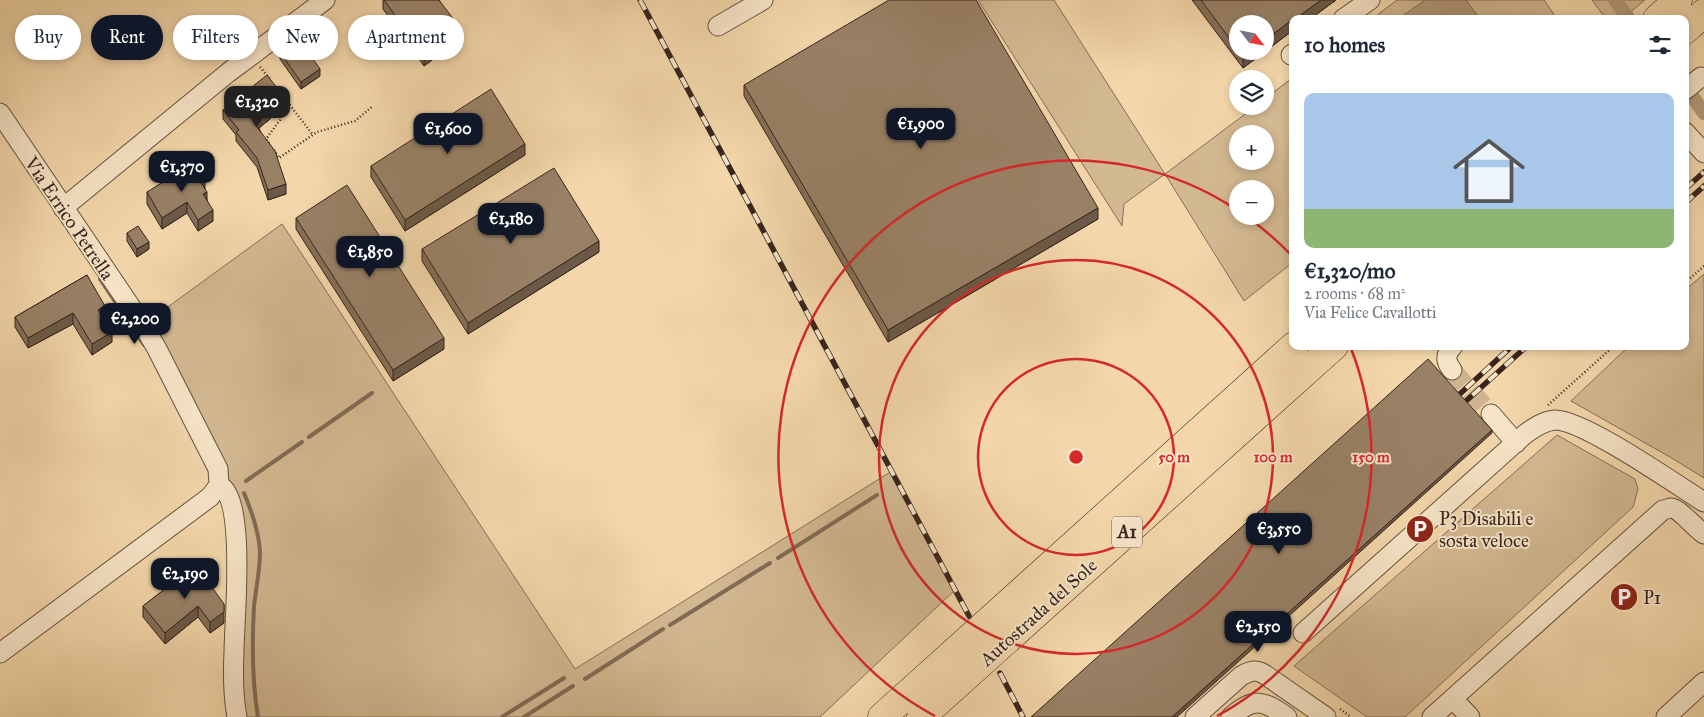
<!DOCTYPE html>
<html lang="en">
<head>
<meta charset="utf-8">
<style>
  body { margin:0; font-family:"IM FELL Great Primer",serif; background:#f2f2f3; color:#1f2937; height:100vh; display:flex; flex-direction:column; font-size:19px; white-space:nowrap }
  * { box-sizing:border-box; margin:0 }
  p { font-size:16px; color:#747a83 }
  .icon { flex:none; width:28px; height:28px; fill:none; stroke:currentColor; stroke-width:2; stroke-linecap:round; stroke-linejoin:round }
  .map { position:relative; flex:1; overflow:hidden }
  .details { position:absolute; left:1289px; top:15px; width:400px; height:335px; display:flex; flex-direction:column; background:#fff; border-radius:10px; box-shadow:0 2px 8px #0003 }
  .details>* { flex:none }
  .hud { position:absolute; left:15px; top:15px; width:475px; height:45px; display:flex; gap:10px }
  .needle { width:32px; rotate:122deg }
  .fabs { position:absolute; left:1229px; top:15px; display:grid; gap:10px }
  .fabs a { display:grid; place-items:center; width:45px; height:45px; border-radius:50%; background:#fff; box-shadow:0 2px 8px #0003; font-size:25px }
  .price { position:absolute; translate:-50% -42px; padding:0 11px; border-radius:10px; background:#111827; color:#fff; font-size:16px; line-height:32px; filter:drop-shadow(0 1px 2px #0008) }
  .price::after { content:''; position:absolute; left:50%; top:30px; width:15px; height:11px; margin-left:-8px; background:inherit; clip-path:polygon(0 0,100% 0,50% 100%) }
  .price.active { background:#222; color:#fff }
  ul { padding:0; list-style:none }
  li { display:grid; align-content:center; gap:10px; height:265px; padding:0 15px }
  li+li { border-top:1px solid #e0e1e3 }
  li span { display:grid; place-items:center; height:155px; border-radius:10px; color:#555 }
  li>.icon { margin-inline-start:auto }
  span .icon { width:90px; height:90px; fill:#fffc; stroke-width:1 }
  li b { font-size:21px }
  h2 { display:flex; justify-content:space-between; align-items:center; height:60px; padding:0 15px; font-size:21px }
  .tag { padding:0 18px; border-radius:22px; background:#fff; box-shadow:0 2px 8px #0003; font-size:18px; line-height:45px }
  .tag.active { background:#111827; color:#fff }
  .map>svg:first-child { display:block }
</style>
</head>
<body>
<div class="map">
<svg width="1704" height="717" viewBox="0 0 1704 717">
  <rect width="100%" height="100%" fill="#f3d7aa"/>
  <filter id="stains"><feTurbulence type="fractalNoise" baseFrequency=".004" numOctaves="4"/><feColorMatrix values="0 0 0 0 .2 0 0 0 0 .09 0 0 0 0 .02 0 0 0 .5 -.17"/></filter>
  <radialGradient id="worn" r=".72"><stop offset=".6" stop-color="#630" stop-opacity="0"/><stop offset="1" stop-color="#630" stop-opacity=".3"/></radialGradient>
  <path fill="#d3b992" stroke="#866e58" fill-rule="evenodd" d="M 978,0 L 1054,0 L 1165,174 L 1256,106 L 1265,106 L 1265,99 L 1292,78 L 1292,263 L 1244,301 L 1165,174 L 1124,204 L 1122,226 ZM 1238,134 L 1265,134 L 1265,161 L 1238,161 ZM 1238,189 L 1265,189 L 1265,216 L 1238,216 Z
    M 1397,0 L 1544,0 L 1557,19 L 1372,19 Z
    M 1592,0 L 1645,0 L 1622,19 L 1606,19 Z
    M 282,224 L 575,669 L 892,471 L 955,590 L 820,717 L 237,717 L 235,527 L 143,325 Z
    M 1704,274 L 1704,478 L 1670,457 L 1571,401 L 1629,346 L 1685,346 L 1685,290 Z
    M 1557,435 L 1635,479 L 1638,489 L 1633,507 L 1405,717 L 1367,717 L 1294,666 Z"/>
  <path fill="#b39a7a" stroke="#826b55" d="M 1425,0 L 1466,0 L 1480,19 L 1398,19 Z"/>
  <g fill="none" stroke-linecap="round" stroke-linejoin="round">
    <path stroke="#826b55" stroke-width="4" d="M 100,279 L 144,345
      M 309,437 L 372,393
      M 246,481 L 302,442
      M 244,493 C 252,512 259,532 260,552 C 260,570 256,588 254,606 C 252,642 252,681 258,717
      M 778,558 L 877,495
      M 670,625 L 770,563
      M 585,679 L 663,629
      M 502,717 L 564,678
      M 524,717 L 573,686"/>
    <path stroke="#b39a7a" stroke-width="14" d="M 1615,0 L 1629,19
      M 1685,86 L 1704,113"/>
    <path stroke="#ceb38e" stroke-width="19" stroke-dasharray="19 9" stroke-linecap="butt" d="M 1452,370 L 1491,414"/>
    <defs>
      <path id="minor" d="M 1343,19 L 1370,0
        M 718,26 L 763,0
        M 1291,55 L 1292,54
        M 1685,90 L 1701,77
        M 0,113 L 143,325 L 157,349 L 218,469 L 219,485 L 210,497 L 0,653
        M 1685,132 L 1704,153
        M 63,208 L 229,72 L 325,0
        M 1452,370 C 1445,361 1445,354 1453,346
        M 1491,414 L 1516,443
        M 219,485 C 247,499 234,622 234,652 C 233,673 233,696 237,717
        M 1303,633 L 1524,435 C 1533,428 1543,421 1555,420 C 1584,420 1675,484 1704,502
        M 1453,699 L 1470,717
        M 1195,717 L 1241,676 C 1250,671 1255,669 1264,674 L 1326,717
        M 1231,717 C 1254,697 1263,700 1287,717
        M 1432,717 L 1663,510 C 1664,510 1670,508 1671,508 C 1679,508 1696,529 1704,534
        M 1666,717 L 1704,682"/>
      <path id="highway" d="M 1657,19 L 1678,0
        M 1685,30 L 1704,13
        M 882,717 L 1294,346
        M 921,717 L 1334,346"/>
    </defs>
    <use href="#minor" stroke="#675140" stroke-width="21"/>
    <use href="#highway" stroke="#38241d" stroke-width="29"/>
    <path stroke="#38241d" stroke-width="2.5" stroke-dasharray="1 2.5" stroke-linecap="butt" d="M 260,67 L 271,80
      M 279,91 L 313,135
      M 269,143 L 266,139 L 280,120 L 286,101
      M 274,150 L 279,158 L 317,132 L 355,121 L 373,106
      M 1685,283 L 1704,266
      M 1548,405 L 1614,346
      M 1340,709 L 1351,717"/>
    <use href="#minor" stroke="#f7e5c8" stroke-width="19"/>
    <use href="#highway" stroke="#f3d7aa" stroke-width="28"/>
    <defs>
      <path id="rail" d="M 640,0 L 969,616
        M 1685,189 L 1704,172
        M 1685,203 L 1704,186
        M 1450,403 L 1512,346
        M 1456,410 L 1527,346
        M 1000,673 L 1023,717"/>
    </defs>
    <use href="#rail" stroke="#38241d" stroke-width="5.5"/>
    <use href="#rail" stroke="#f7e5c8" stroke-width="4" stroke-dasharray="11" stroke-linecap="butt"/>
  </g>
  <path fill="#846f58" stroke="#38241d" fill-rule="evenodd" d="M 383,0 L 439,0 L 460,39 L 424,66 L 383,9 Z
    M 1192,0 L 1336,0 L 1310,19 L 1292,19 L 1292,31 L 1243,68 ZM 1238,24 L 1265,24 L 1265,51 L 1238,51 Z
    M 280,52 L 320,76 L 301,89 L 280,59 Z
    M 744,85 L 1098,219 L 888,342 L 744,96 Z
    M 280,102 L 270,110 L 270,119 L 259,128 L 286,194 L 268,200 L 257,167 L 236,141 L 236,135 L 223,119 L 223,110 Z
    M 525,155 L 405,231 L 371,177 L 371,166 Z
    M 205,189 L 207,200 L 213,221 L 198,231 L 187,213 L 162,229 L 147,204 L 147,192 Z
    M 296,218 L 444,349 L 393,381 L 296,229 Z
    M 127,233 L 149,249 L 137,257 L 127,241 Z
    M 422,249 L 599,252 L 468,334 L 422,261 Z
    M 87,275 L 105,316 L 103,317 L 112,342 L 92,355 L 73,324 L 28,348 L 15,327 L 15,317 Z
    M 196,565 L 224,623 L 210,633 L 198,617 L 165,644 L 143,617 L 143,606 Z"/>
  <path fill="#6b5a47" stroke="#38241d" d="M 1321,0 L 1336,0 L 1310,19 L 1295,19 Z
    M 1292,20 L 1292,31 L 1243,68 L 1243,57 L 1250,51 L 1265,51 L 1265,40 Z
    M 460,28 L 460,39 L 424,66 L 424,55 Z
    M 320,69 L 320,76 L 301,89 L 301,82 Z
    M 280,92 L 280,102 L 266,114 L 266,104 Z
    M 270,110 L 270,119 L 254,132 L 254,123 Z
    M 525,144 L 525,155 L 405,231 L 405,220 Z
    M 205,178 L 205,189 L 200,181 Z
    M 286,184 L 286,194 L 268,200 L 268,190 Z
    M 207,192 L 207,203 L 203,194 Z
    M 187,202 L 187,213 L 162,229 L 162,218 Z
    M 1098,208 L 1098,219 L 888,342 L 888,330 Z
    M 213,210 L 213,221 L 198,231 L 198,220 Z
    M 599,241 L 599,252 L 468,334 L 468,323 Z
    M 149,242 L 149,249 L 137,257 L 137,249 Z
    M 105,306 L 105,316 L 98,320 L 98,310 Z
    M 73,313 L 73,324 L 28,348 L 28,338 Z
    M 112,332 L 112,342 L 92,355 L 92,344 Z
    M 444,338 L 444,349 L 393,381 L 393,370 Z
    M 1492,430 L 1492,433 L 1177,717 L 1172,717 Z
    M 224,604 L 224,623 L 210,633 L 210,622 Z
    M 198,606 L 198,617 L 165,644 L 165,633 Z"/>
  <path fill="#998166" stroke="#38241d" d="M 384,0 L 439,0 L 460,28 L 424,55 Z
    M 889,0 L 976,0 L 1098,208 L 888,330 L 744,85 Z
    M 1201,0 L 1321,0 L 1295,19 L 1292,19 L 1292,20 L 1265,40 L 1265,24 L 1238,24 L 1238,50 Z
    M 299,39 L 320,69 L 301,82 L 280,52 Z
    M 1239,51 L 1250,51 L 1243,57 Z
    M 267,75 L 280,92 L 266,104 L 270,110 L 254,123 L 275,151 L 286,184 L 268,190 L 257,158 L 236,132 L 239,130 L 223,110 Z
    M 491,89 L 525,144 L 405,220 L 371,166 Z
    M 195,162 L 205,178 L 200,181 L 207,192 L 203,194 L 213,210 L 198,220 L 187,202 L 162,218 L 147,192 Z
    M 554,168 L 599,241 L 468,323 L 422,249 Z
    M 347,185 L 444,338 L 393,370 L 296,218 Z
    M 138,226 L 149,242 L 137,249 L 127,233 Z
    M 87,275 L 105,306 L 98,310 L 112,332 L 92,344 L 73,313 L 28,338 L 15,317 Z
    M 1428,359 L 1492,430 L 1172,717 L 1031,717 Z
    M 196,565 L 224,604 L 224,612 L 210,622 L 198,606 L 165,633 L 143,606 Z"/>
  <g fill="none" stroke="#d62828" stroke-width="2.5">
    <circle cx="1076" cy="457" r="98"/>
    <circle cx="1076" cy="457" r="197"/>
    <path d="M935 716A295 295 0 1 1 1237 210M1247 217A295 295 0 0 1 1292 256M1350 346A295 295 0 0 1 1217 716"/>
  </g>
  <defs>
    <symbol id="parking-disc" viewBox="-11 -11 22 22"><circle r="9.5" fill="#8f2418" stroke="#f7e5c8"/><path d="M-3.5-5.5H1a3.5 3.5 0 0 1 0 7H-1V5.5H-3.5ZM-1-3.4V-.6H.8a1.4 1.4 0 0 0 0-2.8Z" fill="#fff"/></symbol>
  </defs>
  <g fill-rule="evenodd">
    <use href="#parking-disc" x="1404" y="513" width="32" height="32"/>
    <use href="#parking-disc" x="1608" y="581" width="32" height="32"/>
  </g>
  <g text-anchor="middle" stroke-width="4" stroke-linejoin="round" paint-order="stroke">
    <rect fill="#f7e5c8" stroke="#715e50" stroke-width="1" x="1112" y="516.5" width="30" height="31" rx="4"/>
    <g font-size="18" font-weight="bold" fill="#38241d">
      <text x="1127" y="538">A1</text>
    </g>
    <g font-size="19" fill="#38241d" stroke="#f7e5c8">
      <text transform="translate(70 218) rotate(56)" y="7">Via Errico Petrella</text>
      <text transform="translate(1038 612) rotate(-42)" y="7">Autostrada del Sole</text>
    </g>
    <g font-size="19" fill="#38241d" stroke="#f7e5c8" text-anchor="start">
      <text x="1439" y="525">P3 Disabili e<tspan x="1439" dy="22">sosta veloce</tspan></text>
      <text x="1643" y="604">P1</text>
    </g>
  </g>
  <circle cx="1076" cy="457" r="8" fill="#d62828" stroke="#f7e5c8" stroke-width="2.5"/>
  <g font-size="15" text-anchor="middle" font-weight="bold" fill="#d62828" stroke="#f7e5c8" stroke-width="4" stroke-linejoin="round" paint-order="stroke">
    <text x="1174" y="462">50 m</text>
    <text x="1273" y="462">100 m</text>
    <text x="1371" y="462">150 m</text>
  </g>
  <rect width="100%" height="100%" filter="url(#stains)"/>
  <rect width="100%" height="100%" fill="url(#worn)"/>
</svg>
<div class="fabs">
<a><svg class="needle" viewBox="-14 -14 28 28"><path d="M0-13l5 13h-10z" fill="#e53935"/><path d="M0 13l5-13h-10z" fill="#747a83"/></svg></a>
<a><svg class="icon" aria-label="layers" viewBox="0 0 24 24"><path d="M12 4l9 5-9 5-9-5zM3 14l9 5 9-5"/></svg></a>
<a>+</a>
<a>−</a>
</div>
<b class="price active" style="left:257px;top:128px">€1,320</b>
<b class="price" style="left:921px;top:150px">€1,900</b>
<b class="price" style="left:448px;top:155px">€1,600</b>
<b class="price" style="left:182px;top:193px">€1,370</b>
<b class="price" style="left:511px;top:245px">€1,180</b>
<b class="price" style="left:370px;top:278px">€1,850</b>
<b class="price" style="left:135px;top:345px">€2,200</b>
<b class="price" style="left:1279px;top:555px">€3,550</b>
<b class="price" style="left:185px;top:600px">€2,190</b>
<b class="price" style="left:1258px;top:653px">€2,150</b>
<div class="hud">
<a class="tag">Buy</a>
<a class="tag active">Rent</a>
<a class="tag">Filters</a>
<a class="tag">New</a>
<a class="tag">Apartment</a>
</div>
<section class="details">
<h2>10 homes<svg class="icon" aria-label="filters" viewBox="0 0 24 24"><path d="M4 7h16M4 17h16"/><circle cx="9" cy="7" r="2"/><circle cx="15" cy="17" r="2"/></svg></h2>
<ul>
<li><span style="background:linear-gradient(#a9c7e8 75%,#8fb573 0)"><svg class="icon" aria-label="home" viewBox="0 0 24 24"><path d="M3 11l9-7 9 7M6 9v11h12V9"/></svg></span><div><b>€1,320/mo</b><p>2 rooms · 68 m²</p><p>Via Felice Cavallotti</p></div></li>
</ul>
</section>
</div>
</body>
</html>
